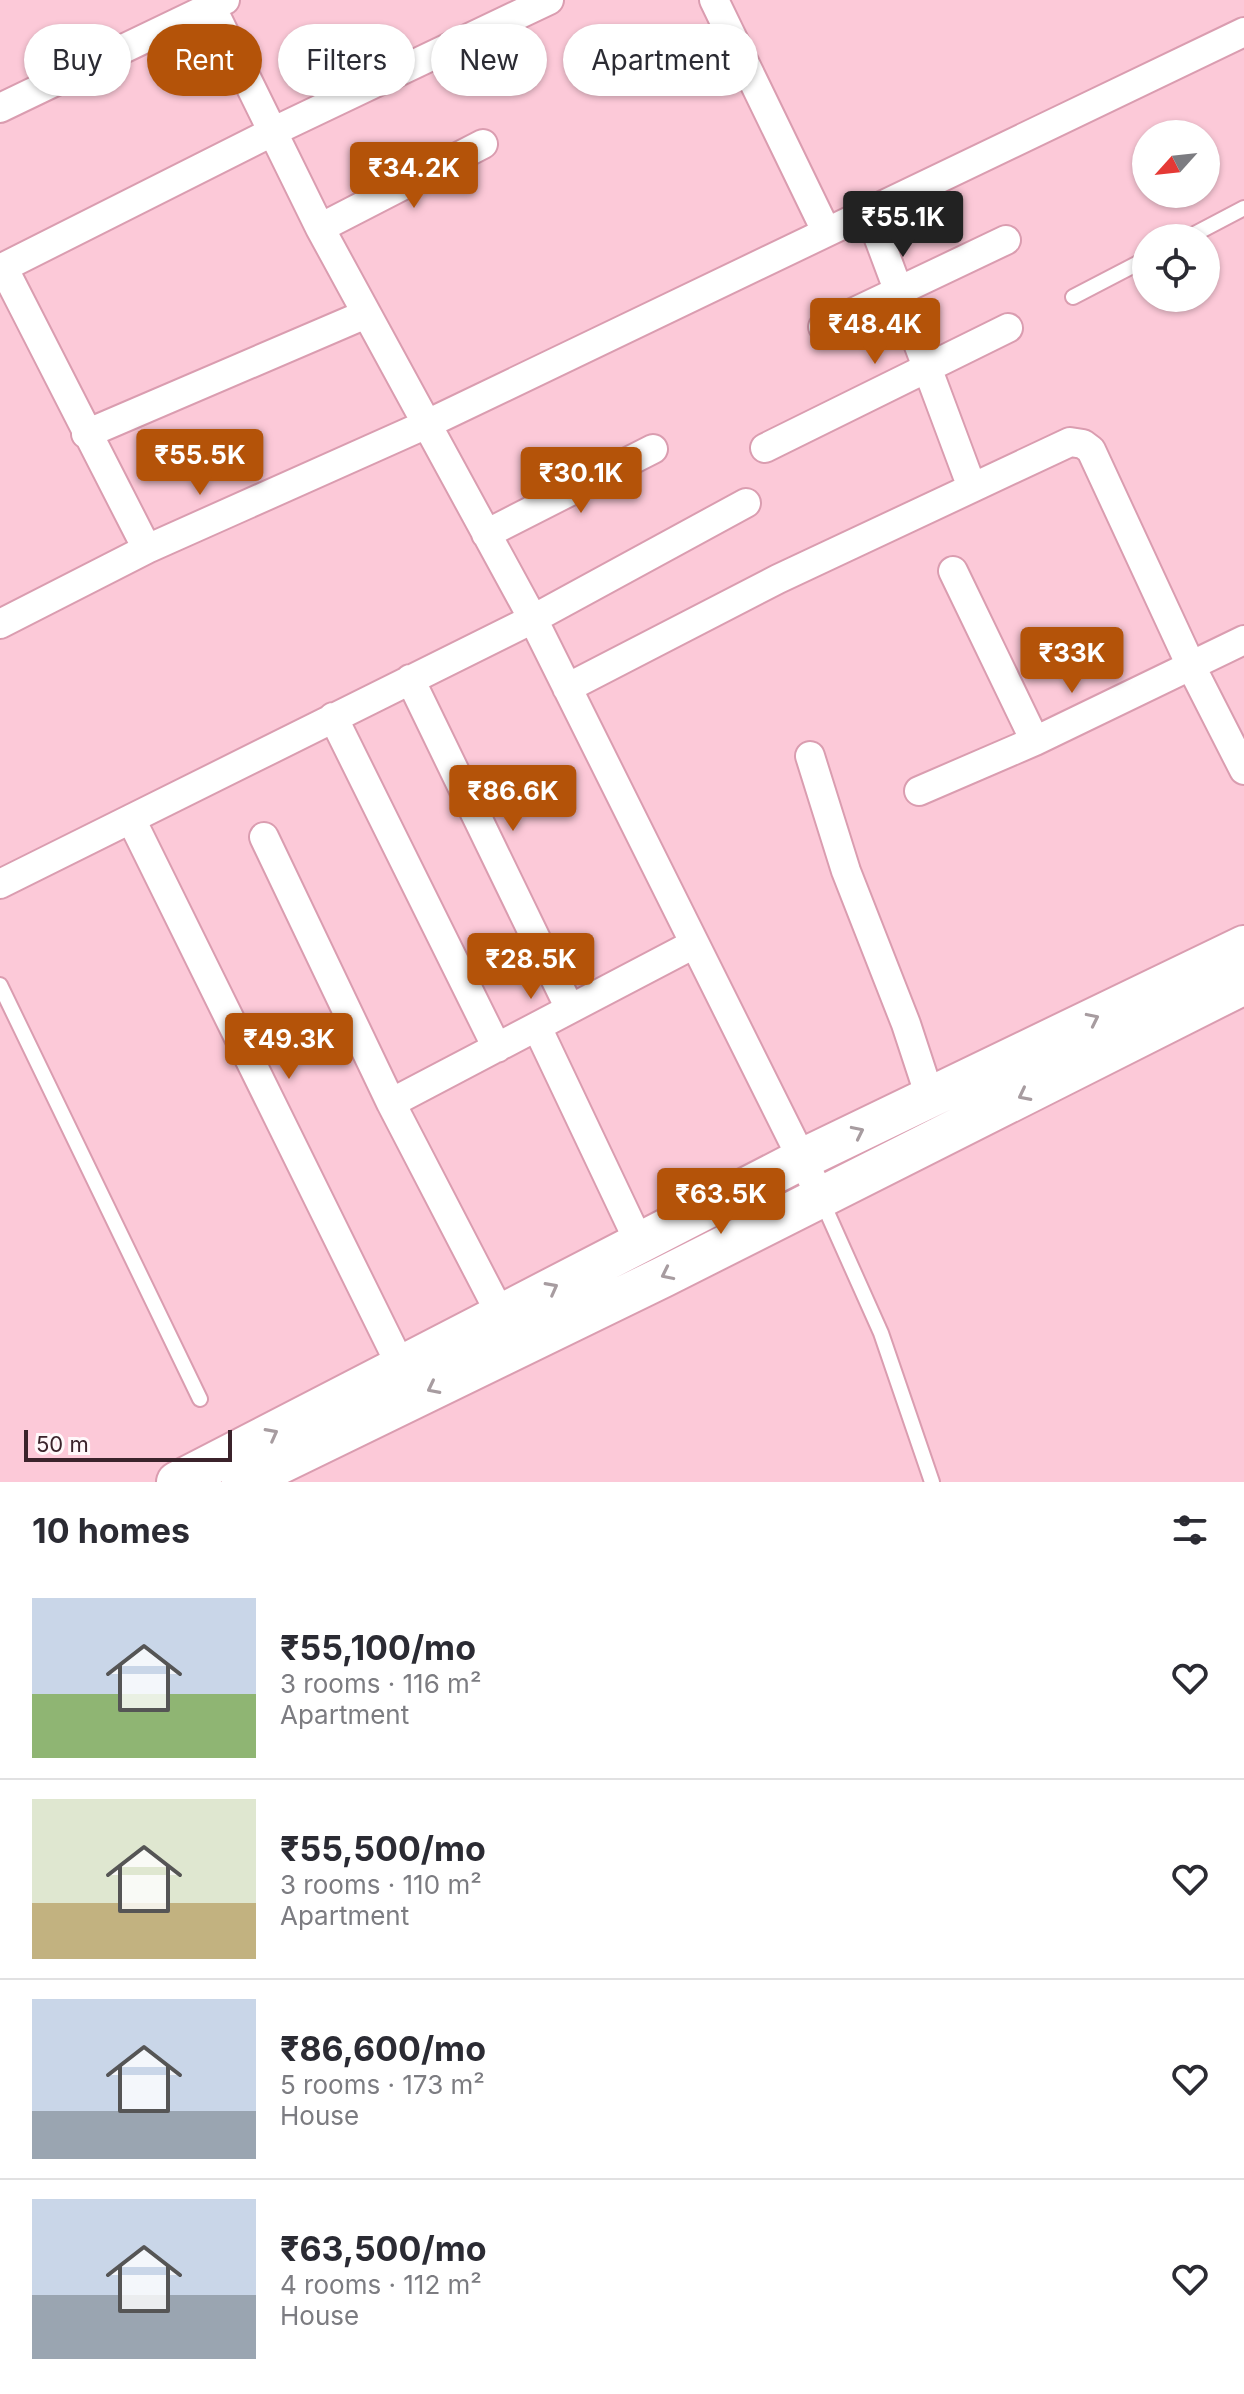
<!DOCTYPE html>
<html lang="en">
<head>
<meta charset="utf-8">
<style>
  body { margin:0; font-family:Inter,sans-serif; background:#f2f2f3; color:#2b2b33; height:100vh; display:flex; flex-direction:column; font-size:30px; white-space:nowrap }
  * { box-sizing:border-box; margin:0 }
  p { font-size:26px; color:#7c7c81 }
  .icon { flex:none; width:44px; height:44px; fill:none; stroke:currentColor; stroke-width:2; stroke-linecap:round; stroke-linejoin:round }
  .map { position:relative; height:1482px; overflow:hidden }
  .side { display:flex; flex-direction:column; background:#fff; flex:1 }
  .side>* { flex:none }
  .top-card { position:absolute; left:24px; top:24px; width:800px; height:72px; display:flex; gap:16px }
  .needle { width:52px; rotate:243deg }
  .buttons { position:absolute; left:1132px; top:120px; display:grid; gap:16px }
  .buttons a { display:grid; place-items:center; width:88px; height:88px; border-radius:50%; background:#fff; box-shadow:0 2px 6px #0004; font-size:40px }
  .scale { position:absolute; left:24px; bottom:20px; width:208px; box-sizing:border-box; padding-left:8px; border:4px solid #3b232b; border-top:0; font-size:22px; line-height:28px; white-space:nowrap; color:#3b232b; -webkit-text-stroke:6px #fff8fa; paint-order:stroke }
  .price { position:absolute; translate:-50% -68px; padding:0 18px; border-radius:8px; background:#b45309; color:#fff; font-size:26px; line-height:52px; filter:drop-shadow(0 2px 4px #0008) }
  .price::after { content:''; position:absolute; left:50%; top:48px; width:24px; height:18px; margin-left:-12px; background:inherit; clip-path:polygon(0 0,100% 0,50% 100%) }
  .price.on { background:#222; color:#fff }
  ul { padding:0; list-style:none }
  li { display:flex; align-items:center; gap:24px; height:200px; padding:0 32px }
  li+li { border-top:2px solid #e1e1e2 }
  li span { display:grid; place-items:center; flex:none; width:224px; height:160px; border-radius:0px; color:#555 }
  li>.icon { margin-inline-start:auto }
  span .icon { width:96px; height:96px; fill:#fffc; stroke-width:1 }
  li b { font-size:34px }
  h2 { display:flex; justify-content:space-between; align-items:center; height:96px; padding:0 32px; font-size:34px }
  .chip { padding:0 28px; border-radius:36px; background:#fff; box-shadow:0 2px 6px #0004; font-size:28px; line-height:72px }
  .chip.on { background:#b45309; color:#fff }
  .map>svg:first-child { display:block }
</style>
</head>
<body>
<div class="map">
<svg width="1244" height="1482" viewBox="0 0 1244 1482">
  <rect width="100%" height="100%" fill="#fcc9d8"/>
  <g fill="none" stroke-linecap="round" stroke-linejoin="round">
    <defs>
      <path id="lane" d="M 1187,238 L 1244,208
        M 1073,297 L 1146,259
        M 0,985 L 200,1399
        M 822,1201 L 881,1333 L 932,1482"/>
      <path id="street" d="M 208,0 L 320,228 L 533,619 L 821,1197
        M 714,0 L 826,231
        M 0,108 L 225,0
        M 869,212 L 971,485
        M 320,228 L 483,144
        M 3,267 L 147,549
        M 0,269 L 272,132 L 549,0
        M 823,327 L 1006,240
        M 86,434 L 366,314
        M 765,448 L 1008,328
        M 486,534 L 653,449
        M 953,571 L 1035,741
        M 0,624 L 147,549 L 427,424 L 1244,32
        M 410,679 L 570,1009
        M 567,688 L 778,579 L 1070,442 L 1083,444 L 1091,450 L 1192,668 L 1244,770
        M 333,717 L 497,1048
        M 810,756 L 846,871 L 906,1024 L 930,1097
        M 919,791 L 1035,741 L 1244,640
        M 131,819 L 401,1366
        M 264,837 L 391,1103 L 501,1315
        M 0,884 L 533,619 L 746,503
        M 537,1027 L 639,1242
        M 391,1103 L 694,944"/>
      <path id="secondary" d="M 177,1482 L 802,1159 L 1244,946
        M 242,1482 L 663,1277 L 1244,984"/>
    </defs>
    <use href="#lane" stroke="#da9db0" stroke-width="18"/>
    <use href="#street" stroke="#da9db0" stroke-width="32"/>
    <use href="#secondary" stroke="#da9db0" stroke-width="44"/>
    <use href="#lane" stroke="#fff" stroke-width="14"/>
    <use href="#street" stroke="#fff" stroke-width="28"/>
    <use href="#secondary" stroke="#fff" stroke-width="40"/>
  </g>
  <defs><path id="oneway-chevron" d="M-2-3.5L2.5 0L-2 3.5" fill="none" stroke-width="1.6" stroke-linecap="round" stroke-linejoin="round" transform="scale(2)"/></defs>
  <g stroke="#a79ca0">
    <use href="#oneway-chevron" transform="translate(1093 1019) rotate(-26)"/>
    <use href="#oneway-chevron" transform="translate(1024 1095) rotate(153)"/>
    <use href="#oneway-chevron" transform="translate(858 1132) rotate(-26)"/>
    <use href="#oneway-chevron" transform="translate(667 1274) rotate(154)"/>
    <use href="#oneway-chevron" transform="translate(552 1288) rotate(-28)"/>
    <use href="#oneway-chevron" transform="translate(433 1388) rotate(153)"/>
    <use href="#oneway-chevron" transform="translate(272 1434) rotate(-28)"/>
  </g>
</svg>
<div class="buttons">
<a><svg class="needle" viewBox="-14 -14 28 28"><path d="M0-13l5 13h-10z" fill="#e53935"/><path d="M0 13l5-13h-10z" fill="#7c7c81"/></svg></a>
<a><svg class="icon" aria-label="locate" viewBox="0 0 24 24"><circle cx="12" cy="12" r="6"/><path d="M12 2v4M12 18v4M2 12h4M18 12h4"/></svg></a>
</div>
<div class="scale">50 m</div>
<b class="price" style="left:414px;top:210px">₹34.2K</b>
<b class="price on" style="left:903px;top:259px">₹55.1K</b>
<b class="price" style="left:875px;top:366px">₹48.4K</b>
<b class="price" style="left:200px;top:497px">₹55.5K</b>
<b class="price" style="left:581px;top:515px">₹30.1K</b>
<b class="price" style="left:1072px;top:695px">₹33K</b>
<b class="price" style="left:513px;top:833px">₹86.6K</b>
<b class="price" style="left:531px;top:1001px">₹28.5K</b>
<b class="price" style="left:289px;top:1081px">₹49.3K</b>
<b class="price" style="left:721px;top:1236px">₹63.5K</b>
<div class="top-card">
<a class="chip">Buy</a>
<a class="chip on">Rent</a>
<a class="chip">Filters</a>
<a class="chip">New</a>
<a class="chip">Apartment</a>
</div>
</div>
<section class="side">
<h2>10 homes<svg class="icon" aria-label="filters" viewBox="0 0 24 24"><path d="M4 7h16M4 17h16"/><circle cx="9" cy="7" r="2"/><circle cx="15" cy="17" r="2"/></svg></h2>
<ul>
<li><span style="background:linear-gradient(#c9d6e8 60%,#8fb573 0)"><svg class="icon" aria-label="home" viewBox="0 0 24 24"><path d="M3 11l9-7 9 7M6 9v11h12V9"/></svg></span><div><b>₹55,100/mo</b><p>3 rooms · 116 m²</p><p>Apartment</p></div><svg class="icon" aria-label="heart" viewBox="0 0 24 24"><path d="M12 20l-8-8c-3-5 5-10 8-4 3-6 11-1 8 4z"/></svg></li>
<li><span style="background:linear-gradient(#dfe7d0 65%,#c2b280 0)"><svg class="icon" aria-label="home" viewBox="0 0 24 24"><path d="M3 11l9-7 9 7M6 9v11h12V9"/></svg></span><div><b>₹55,500/mo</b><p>3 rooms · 110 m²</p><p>Apartment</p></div><svg class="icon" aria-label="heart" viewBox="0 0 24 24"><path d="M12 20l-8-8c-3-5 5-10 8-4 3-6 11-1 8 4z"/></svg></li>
<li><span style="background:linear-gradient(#c9d6e8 70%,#9aa5b1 0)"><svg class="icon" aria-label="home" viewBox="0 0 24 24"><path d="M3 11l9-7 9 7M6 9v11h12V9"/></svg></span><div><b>₹86,600/mo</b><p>5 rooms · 173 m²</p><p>House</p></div><svg class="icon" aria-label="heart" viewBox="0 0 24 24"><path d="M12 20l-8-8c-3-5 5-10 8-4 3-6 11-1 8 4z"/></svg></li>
<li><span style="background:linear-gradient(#c9d6e8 60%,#9aa5b1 0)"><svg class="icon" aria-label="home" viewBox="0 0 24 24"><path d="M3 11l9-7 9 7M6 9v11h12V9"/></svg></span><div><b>₹63,500/mo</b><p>4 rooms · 112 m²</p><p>House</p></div><svg class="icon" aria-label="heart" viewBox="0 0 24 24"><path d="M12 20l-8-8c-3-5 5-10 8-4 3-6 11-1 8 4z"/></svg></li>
</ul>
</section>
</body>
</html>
